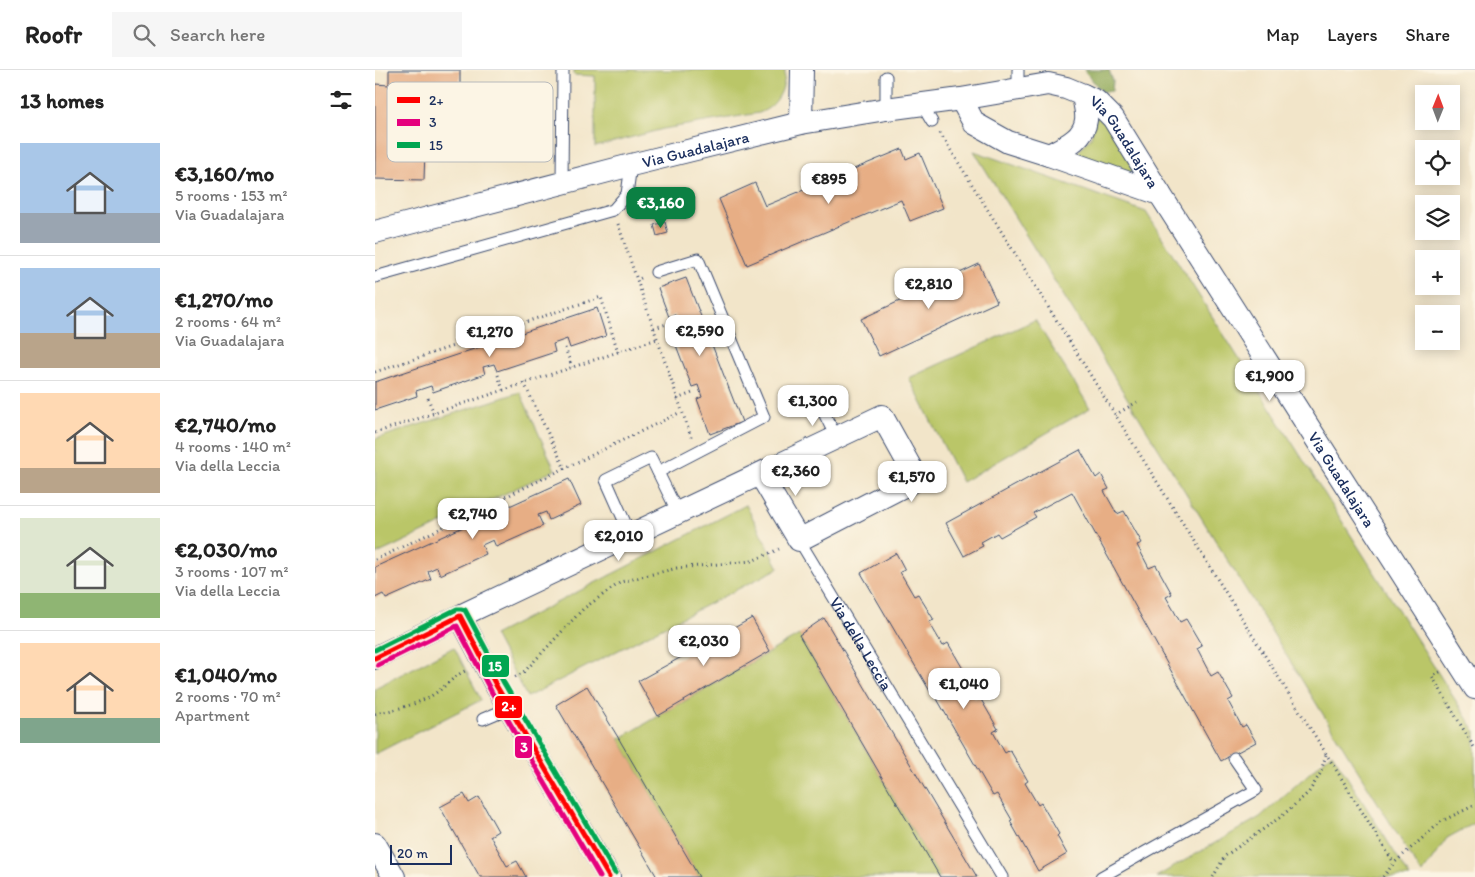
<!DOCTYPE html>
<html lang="en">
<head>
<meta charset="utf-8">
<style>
  body { margin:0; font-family:Itim,sans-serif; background:#f6f6f6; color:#222; height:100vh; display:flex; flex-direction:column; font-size:19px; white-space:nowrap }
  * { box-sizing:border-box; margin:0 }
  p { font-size:16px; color:#767676 }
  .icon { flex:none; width:28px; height:28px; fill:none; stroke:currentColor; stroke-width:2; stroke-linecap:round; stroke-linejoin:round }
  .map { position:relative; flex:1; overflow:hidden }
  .panel { display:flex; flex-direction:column; background:#fff; width:375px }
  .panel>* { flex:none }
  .needle { width:32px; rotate:1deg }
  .tools { position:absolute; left:1040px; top:15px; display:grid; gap:10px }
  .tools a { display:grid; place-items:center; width:45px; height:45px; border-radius:0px; background:#fff; box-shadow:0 2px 12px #0003; font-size:25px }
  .scale { position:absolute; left:15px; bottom:12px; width:62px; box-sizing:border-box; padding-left:5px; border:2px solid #1b2f5e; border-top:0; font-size:14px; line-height:18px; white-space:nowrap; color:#1b2f5e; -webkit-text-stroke:4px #fcf5e5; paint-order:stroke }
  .price { position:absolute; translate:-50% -42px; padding:0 11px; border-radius:10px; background:#fff; color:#222; font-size:16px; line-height:32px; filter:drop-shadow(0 1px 2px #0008) }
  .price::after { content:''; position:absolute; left:50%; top:30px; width:15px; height:11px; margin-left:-8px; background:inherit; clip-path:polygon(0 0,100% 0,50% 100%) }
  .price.current { background:#0b8043; color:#fff }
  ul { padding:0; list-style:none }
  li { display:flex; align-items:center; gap:15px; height:125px; padding:0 20px }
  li+li { border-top:1px solid #e0e0e0 }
  li span { display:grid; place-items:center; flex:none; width:140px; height:100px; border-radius:0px; color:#555 }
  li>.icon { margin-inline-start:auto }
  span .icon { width:60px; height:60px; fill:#fffc; stroke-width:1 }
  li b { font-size:21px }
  h2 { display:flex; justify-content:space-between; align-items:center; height:60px; padding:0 20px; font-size:21px }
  header { display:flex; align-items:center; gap:30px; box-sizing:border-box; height:70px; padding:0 25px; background:#fff; border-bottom:1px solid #e0e0e0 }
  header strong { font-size:24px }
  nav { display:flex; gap:28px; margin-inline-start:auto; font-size:18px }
  .search { width:350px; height:45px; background:#f6f6f6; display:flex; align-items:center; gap:12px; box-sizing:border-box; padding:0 18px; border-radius:0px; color:#767676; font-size:19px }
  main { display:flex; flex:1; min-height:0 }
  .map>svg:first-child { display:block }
</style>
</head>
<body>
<header>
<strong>Roofr</strong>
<div class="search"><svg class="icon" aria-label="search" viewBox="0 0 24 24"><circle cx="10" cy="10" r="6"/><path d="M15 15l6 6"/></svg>Search here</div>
<nav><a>Map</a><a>Layers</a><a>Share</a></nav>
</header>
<main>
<section class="panel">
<h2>13 homes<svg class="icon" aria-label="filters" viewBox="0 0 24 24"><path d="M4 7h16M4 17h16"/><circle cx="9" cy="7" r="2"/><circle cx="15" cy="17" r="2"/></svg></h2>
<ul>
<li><span style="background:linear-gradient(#a9c7e8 70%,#9aa5b1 0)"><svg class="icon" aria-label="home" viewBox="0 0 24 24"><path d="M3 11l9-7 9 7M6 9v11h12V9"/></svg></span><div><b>€3,160/mo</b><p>5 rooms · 153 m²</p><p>Via Guadalajara</p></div></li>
<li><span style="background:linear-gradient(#a9c7e8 65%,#b9a48a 0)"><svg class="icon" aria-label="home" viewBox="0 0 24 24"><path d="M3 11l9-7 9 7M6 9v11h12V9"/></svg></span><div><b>€1,270/mo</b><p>2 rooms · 64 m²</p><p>Via Guadalajara</p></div></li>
<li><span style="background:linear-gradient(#ffd9b3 75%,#b9a48a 0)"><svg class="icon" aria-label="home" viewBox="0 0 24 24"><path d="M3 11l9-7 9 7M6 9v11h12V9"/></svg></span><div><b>€2,740/mo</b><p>4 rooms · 140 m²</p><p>Via della Leccia</p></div></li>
<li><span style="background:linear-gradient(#dfe7d0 75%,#8fb573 0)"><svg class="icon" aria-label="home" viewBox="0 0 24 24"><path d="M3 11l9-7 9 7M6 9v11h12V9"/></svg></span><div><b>€2,030/mo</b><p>3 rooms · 107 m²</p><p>Via della Leccia</p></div></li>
<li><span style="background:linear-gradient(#ffd9b3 75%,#7fa58c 0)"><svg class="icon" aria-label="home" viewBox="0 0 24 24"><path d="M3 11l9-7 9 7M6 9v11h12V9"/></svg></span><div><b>€1,040/mo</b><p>2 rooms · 70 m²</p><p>Apartment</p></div></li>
</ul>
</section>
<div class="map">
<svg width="1100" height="807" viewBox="0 0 1100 807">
  <rect width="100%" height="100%" fill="#fcf5e5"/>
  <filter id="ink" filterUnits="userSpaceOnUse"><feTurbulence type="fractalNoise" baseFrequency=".02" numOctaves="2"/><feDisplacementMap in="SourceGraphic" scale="10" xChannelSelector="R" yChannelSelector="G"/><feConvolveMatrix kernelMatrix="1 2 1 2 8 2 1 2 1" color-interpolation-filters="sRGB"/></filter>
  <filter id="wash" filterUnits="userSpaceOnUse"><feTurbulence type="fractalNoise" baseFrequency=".0096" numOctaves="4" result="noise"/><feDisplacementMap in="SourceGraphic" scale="20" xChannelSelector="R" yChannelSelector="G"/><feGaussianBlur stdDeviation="1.12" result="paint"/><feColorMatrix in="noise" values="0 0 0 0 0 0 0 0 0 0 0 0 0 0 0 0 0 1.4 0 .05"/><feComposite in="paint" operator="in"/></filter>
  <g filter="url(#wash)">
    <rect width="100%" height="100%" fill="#f2e5c9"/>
    <path fill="#bac667" stroke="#6a7a62" d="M 199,0 L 410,0 C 410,19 403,36 384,43 L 288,59 L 220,77 L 220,6 L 199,5 Z
      M 723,38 L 768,106 L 699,87 L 716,67 Z
      M 599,81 L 771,142 L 1100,661 L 1100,753 L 1072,768 L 1047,804 Z
      M 660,250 L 715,338 L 587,412 L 534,308 Z
      M 145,322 L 180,400 L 0,485 L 0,369 Z
      M 371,435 L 404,498 L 152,627 L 119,565 Z
      M 424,565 L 565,807 L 324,807 L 244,669 Z
      M 79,577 L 106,630 L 0,684 L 0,618 Z
      M 957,683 L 1035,807 L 781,807 L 885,747 Z"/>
    <path fill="#93ab5c" stroke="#576d5d" d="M 709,0 L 734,0 L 738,11 L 737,21 L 727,22 Z"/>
    <g id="blocks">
      <path fill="#e7ae85" d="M 14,0 L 85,0 L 85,15 L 99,15 L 99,53 L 73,53 L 73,27 L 44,27 L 44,44 L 54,45 L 53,68 L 42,67 L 41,79 L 50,80 L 49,110 L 0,109 L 0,14 L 14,15 Z
        M 527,79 L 531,89 L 545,83 L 568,138 L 535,151 L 526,130 L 372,195 L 344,129 L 380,113 L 390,136 Z
        M 290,152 L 293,163 L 282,166 L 279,155 Z
        M 604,194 L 622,232 L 504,286 L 486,249 Z
        M 311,208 L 367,352 L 335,364 L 322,329 L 327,327 L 323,315 L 317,317 L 294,257 L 303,254 L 300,245 L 294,247 L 283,218 Z
        M 222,238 L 231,266 L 195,278 L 192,269 L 178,274 L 180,282 L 122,301 L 119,294 L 108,297 L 110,304 L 58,322 L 56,316 L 41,321 L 42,326 L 0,340 L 0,312 Z
        M 705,380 L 721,408 L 726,404 L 734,419 L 729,421 L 742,444 L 749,441 L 767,473 L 762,475 L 774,498 L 781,495 L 797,524 L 791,527 L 798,539 L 805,552 L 811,549 L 827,576 L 822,579 L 836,606 L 843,602 L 858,628 L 853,631 L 867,657 L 871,655 L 881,672 L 846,691 L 697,422 L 658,443 L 661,447 L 625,467 L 622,463 L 606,472 L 608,476 L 589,486 L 571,453 Z
        M 194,409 L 206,435 L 174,450 L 171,442 L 163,445 L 168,456 L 121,477 L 118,470 L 107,475 L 111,484 L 65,505 L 62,497 L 53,501 L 56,509 L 11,529 L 8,524 L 0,528 L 0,497 Z
        M 521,483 L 530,500 L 525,502 L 539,526 L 543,524 L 559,550 L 554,552 L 568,576 L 573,573 L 591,604 L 586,606 L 599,629 L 604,626 L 623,659 L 618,662 L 630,683 L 635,680 L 653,711 L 650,713 L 663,735 L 666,733 L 684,764 L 682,766 L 692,784 L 663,801 L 635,751 L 637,750 L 622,724 L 618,726 L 558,622 L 556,623 L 486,503 Z
        M 377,548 L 395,581 L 283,646 L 263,611 Z
        M 449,548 L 602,807 L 565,807 L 424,565 Z
        M 212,616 L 244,669 L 324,807 L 282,807 L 181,635 Z
        M 89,724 L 94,733 L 104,727 L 123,761 L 115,766 L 132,796 L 142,791 L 151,807 L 105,807 L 65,737 Z"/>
    </g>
  </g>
  <g filter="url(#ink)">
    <use href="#blocks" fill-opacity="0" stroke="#3b4a6e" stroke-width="1"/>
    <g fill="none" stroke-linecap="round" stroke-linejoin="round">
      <defs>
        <g id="service">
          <path d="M 643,0 L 643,19"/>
          <path d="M 511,7 L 511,39"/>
          <path d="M 547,35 L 557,52"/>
          <path d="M 187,113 L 188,0"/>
          <path d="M 281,202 L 323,189 L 389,347 L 283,402"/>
          <path d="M 0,207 L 238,140 L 252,124 L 256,95"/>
          <path d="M 448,341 L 461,367"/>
          <path d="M 256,466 L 231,410 L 276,388 L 303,443"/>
          <path id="s1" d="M 424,470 L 627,807"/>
          <path d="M 108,649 L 134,638"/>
          <path d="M 726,807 L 881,720 L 859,688"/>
        </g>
        <g id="minor">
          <path id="s2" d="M 708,25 L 721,31 L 738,48 L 785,124 L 1100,618"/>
          <path d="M 426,53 L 427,0"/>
          <path d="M 674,85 L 785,124"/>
          <path id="s3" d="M 0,162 L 256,95 L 426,53 L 511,39 L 586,29 L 673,14 L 691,18 L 708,25 C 709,33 712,42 711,50 C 709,69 689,77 674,85 L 633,72 L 599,53 L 586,29"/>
          <path d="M 85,546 L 122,617 L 234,807"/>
          <path d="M 0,588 L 85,546 L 507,346 L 542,409 L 424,470 L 385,404"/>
          <path d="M 0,774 L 19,807"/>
        </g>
      </defs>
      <use href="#service" stroke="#3b4a6e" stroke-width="13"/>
      <use href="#minor" stroke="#3b4a6e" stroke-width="24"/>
      <path stroke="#3b4a6e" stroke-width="3" stroke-dasharray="1 4" stroke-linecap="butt" d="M 565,63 L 1019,793
        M 243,154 L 262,210
        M 266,208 L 262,210 L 316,367
        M 279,258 L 298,252
        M 190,278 L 197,297
        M 0,302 L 226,227 L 243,282
        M 123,305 L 128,320
        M 149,313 L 190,399
        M 53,328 L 59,344
        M 302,329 L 320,322
        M 740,345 L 762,332
        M 0,363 L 282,269
        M 0,490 L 306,342
        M 1065,602 L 1057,606 L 1100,679
        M 140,607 L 150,601 L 208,539 L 246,512 L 302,498 L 377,491 L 404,479
        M 0,644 C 21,639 44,635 62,622 C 72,615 79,606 90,601
        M 838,807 L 850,786 L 907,746 L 934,722 L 945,704 L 951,685
        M 1008,807 L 1019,793 L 1067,751 L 1100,735"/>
      <use href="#service" stroke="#fff" stroke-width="11"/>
      <use href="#minor" stroke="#fff" stroke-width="22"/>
      <defs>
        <path id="bus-1" d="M 0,588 L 85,546 L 122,617 L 234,807"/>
        <path id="bus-2" d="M 3,595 L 82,556 L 116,621 L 225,807"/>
        <path id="bus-3" d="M 0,580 L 82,539 L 86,539 L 90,540 L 129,613 L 240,803"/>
      </defs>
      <use href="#bus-1" stroke="#fcf5e5" stroke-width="9"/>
      <use href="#bus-2" stroke="#fcf5e5" stroke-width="9"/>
      <use href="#bus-3" stroke="#fcf5e5" stroke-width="9"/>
      <use href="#bus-1" stroke="#f00" stroke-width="5"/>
      <use href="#bus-2" stroke="#e5007d" stroke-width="5"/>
      <use href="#bus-3" stroke="#00a651" stroke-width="5"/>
    </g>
  </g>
  <g text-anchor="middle" stroke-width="4.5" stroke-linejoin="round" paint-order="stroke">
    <g font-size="16" fill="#1b2f5e" stroke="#fcf5e5">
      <text dy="6" stroke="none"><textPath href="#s2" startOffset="64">Via Guadalajara</textPath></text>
      <text dy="6" stroke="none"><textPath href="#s3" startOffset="331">Via Guadalajara</textPath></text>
      <text dy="6" stroke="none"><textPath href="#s2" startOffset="466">Via Guadalajara</textPath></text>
      <text dy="6" stroke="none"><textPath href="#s1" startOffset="121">Via della Leccia</textPath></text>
    </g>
  </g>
  <rect x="12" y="12" width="166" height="80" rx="8" fill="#fcf5e5" stroke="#b8babc" stroke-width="1"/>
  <rect x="22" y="27" width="23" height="6" fill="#f00"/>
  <rect x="22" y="49" width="23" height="7" fill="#e5007d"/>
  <rect x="22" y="72" width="23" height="6" fill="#00a651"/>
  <g font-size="14" fill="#1b2f5e">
    <text x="54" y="35">2+</text>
    <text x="54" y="57">3</text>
    <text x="54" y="80">15</text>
  </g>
  <g stroke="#fcf5e5" stroke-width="2">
    <rect x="106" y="584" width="29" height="24" rx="5" fill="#00a651"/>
    <rect x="119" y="625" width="29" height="24" rx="5" fill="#f00"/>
    <rect x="139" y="665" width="19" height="24" rx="5" fill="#e5007d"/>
  </g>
  <g font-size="14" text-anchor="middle" font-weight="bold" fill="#fff">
    <text x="120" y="601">15</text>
    <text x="134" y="641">2+</text>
    <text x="149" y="682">3</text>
  </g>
</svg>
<div class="tools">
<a><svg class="needle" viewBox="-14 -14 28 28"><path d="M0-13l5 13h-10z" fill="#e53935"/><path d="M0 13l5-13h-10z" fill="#767676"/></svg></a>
<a><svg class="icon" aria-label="locate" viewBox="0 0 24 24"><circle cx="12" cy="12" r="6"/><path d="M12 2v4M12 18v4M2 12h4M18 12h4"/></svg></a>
<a><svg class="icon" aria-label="layers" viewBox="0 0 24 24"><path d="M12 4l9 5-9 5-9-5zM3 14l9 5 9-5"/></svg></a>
<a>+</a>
<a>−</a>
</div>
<div class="scale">20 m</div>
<b class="price" style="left:454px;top:135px">€895</b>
<b class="price current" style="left:286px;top:159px">€3,160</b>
<b class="price" style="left:554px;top:240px">€2,810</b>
<b class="price" style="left:325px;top:287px">€2,590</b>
<b class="price" style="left:115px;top:288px">€1,270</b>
<b class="price" style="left:895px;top:332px">€1,900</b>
<b class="price" style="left:438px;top:357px">€1,300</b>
<b class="price" style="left:421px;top:427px">€2,360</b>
<b class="price" style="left:537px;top:433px">€1,570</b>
<b class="price" style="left:98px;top:470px">€2,740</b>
<b class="price" style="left:244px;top:492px">€2,010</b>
<b class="price" style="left:329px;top:597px">€2,030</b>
<b class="price" style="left:589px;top:640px">€1,040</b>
</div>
</main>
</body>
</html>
